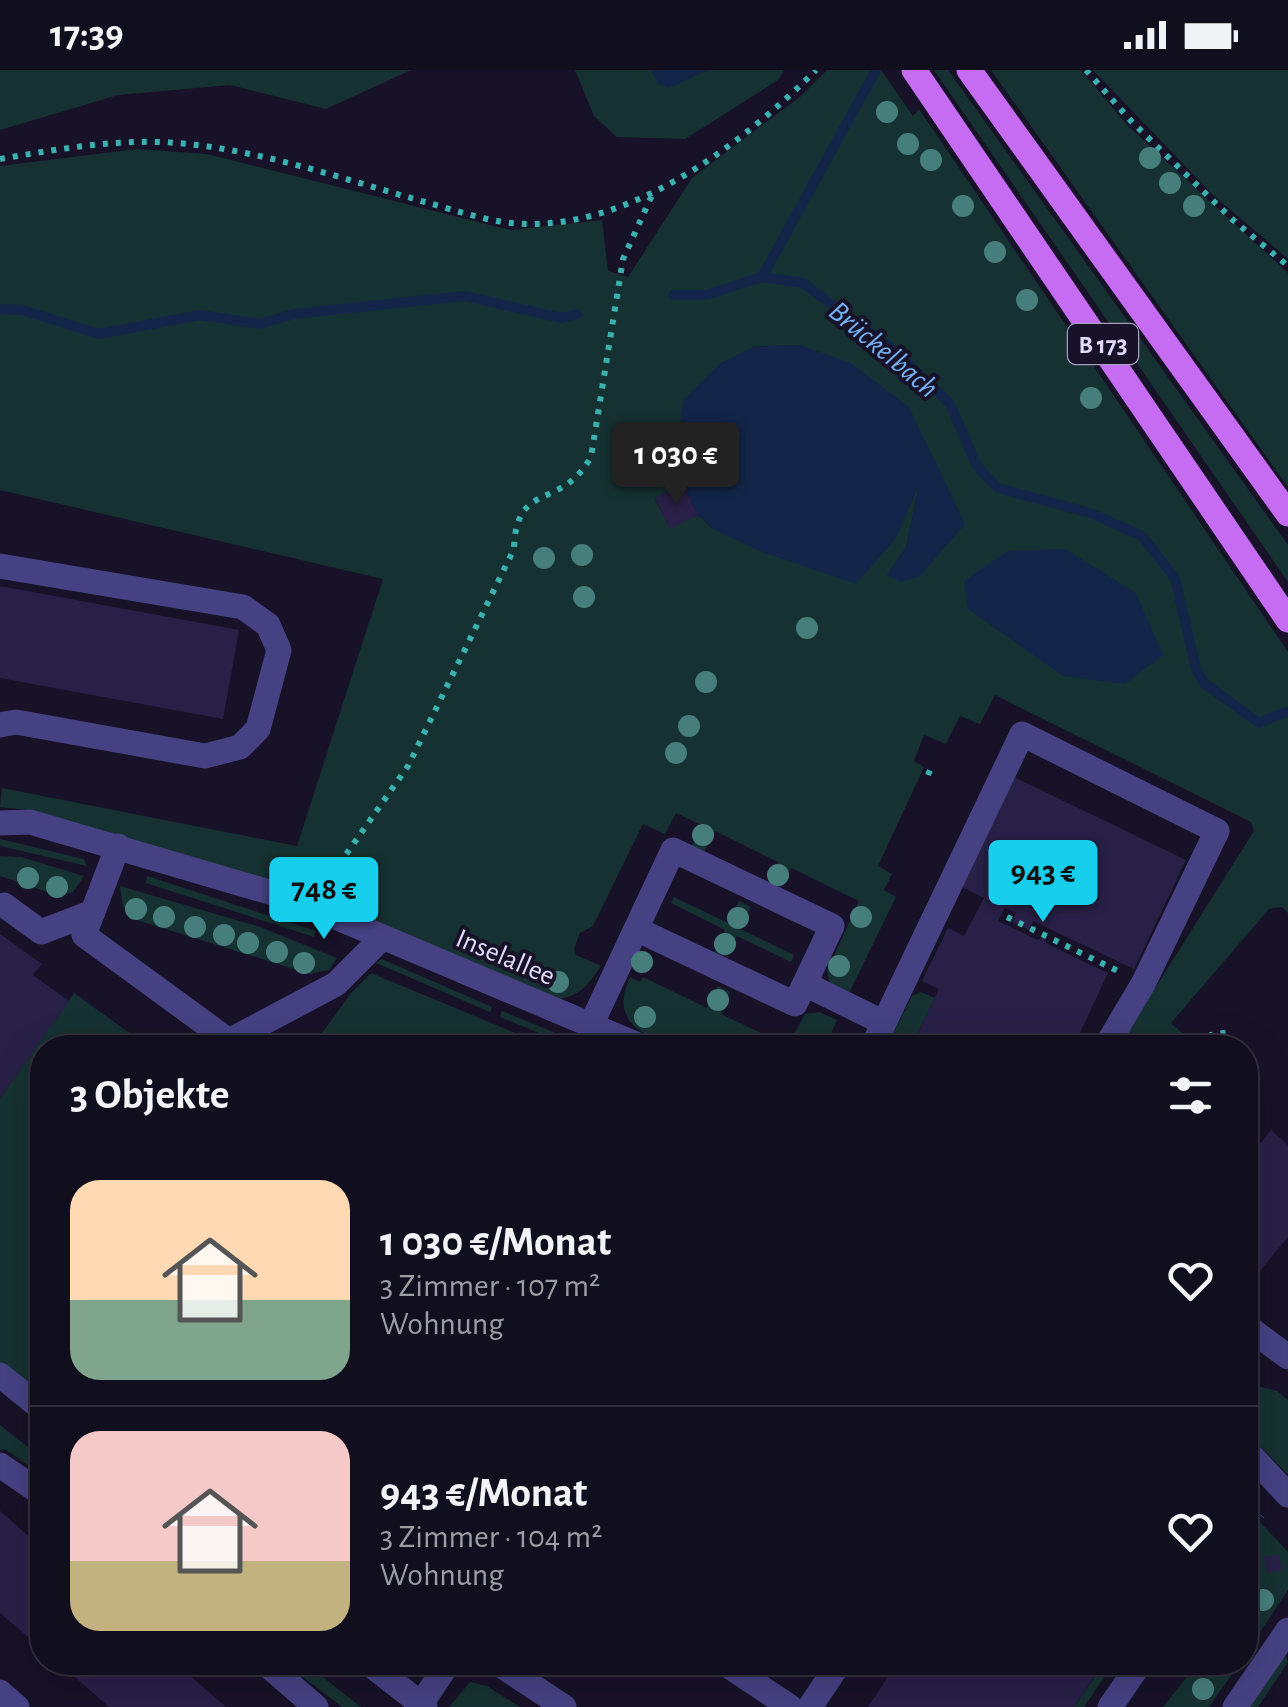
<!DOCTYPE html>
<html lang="de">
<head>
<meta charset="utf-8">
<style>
  body { margin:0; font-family:"Alegreya Sans",sans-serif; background:#1a1726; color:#f1f3f6; height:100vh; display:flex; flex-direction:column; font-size:38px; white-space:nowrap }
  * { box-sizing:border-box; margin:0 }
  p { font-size:32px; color:#9c9ca4 }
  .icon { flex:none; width:55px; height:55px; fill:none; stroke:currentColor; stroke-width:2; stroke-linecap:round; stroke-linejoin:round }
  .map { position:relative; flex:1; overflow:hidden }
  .sheet { position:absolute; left:30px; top:965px; width:1228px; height:640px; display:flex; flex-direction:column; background:#110e1d; border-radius:40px; box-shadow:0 10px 40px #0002,0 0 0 2px #302e3b }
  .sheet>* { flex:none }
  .price { position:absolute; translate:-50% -85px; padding:0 22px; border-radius:10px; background:#17ceec; color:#111; font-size:32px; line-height:65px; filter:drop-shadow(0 2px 5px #0008) }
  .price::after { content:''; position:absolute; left:50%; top:60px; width:30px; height:22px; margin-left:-15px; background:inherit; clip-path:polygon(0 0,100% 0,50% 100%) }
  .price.selected { background:#222; color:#fff }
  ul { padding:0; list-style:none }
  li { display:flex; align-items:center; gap:30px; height:250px; padding:0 40px }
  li+li { border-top:2px solid #302e3b }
  li span { display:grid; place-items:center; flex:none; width:280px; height:200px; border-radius:30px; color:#555 }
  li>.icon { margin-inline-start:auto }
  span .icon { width:120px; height:120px; fill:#fffc; stroke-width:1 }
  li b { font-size:42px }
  h2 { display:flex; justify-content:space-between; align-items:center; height:120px; padding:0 40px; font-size:42px }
  .status { display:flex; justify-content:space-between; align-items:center; height:70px; padding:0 50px; background:#110e1d; direction:ltr }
  .status svg { height:28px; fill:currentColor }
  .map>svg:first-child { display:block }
</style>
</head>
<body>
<div class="status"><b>17:39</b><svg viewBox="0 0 49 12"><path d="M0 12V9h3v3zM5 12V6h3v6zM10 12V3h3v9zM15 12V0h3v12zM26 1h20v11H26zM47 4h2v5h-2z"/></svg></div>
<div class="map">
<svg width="1288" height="1637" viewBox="0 0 1288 1637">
  <rect width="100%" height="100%" fill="#171227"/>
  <path fill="#163131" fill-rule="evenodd" d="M 0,0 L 411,0 L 326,39 L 230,15 L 118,25 L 0,60 Z
    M 575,0 L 784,0 L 778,10 L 685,69 L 617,67 L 594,46 Z
    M 827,0 L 881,0 L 913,46 L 919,39 L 1288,582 L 1288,843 L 1282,837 L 1269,839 L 1171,953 L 1184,965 L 1173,977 L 1118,977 L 1254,761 L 1251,752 L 995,625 L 980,654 L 960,646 L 946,674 L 924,665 L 914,691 L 924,697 L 878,796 L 892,804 L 884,820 L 896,827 L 849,923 L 830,913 L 827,901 L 859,831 L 791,798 L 780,819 L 768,813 L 778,792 L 715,761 L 704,782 L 692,776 L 701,755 L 676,743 L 665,764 L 643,754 L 593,856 L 580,863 L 574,879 L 576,885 L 601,896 C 588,913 584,925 558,929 L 37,741 L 0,737 L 2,718 L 297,776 L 383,509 L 0,420 L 0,96 L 137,79 L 207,84 L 510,160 L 602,150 L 608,201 L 628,207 L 692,108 L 801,26 ZM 800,275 L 964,454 L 887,505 L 906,478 L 920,411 L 912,429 L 713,459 L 698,445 L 670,458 L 655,429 L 683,415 L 720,294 L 753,277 Z
    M 934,0 L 948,0 L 1288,475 L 1288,512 Z
    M 991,0 L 1081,0 L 1127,55 L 1288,203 L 1288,417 Z
    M 1093,0 L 1288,0 L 1288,189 L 1213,125 Z
    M 0,769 L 84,789 L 87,796 L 0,776 Z
    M 0,786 L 21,787 L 84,806 L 73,822 L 59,826 L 0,806 Z
    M 147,806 L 316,861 L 314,867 L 146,813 Z
    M 120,816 L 260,857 L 337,888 L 329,900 L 310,904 L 134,849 L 123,836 Z
    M 674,827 L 728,853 L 739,831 L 751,837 L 740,859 L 794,885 L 791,892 L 737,866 L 726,887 L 715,882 L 725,860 L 671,833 Z
    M 382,889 L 492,937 L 490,942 L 376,893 Z
    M 371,903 L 549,977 L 312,977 L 351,923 Z
    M 630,907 L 640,912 L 643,907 L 707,938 L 718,916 L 730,922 L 721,944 L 788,976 L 805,944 L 819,942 L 837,950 L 831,964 L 852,975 L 851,978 C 797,977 584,1004 630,907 Z
    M 921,922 L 935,928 L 911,977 L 886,977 L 912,926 Z
    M 74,923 L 149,977 L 42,978 L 42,1325 L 0,1292 L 0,1028 Z
    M 502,941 L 590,977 L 573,977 L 500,947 Z
    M 1245,1313 L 1277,1321 L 1288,1330 L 1288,1405 L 1245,1360 Z
    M 0,1355 L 42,1388 L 42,1405 L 5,1379 L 0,1380 Z
    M 1245,1436 L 1288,1482 L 1288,1520 L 1245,1585 L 1245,1542 L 1257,1524 L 1245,1511 Z
    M 1285,1584 L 1288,1592 L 1258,1637 L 1250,1637 Z
    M 285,1593 L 305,1593 L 361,1637 L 342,1637 Z
    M 1104,1593 L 1114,1593 L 1084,1637 L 1074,1637 Z
    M 1198,1593 L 1240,1593 L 1209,1637 L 1163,1637 Z
    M 470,1612 L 487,1616 L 520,1637 L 449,1637 Z"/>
  <path fill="#13264a" d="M 651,0 L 708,0 L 669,18 L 658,14 Z
    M 800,275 L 851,293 L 909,337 L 965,454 L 919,507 L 901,512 L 887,505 L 906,478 L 919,415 L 896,468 L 856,514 L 760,481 L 713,459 L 698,445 L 683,415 L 677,371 L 684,329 L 720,294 L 753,277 Z
    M 1065,479 L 1136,523 L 1163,585 L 1125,614 L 1063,606 L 968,539 L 964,511 L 1008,481 Z"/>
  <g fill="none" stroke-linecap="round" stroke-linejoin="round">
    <path stroke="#13264a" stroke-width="10" d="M 762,207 L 876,0
      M 673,225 L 706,225 L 762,207 L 803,213 L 895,281 L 950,334 L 977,396 L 998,418 L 1090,443 L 1142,466 L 1175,508 L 1196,599 L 1204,613 L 1259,653 L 1288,641
      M 0,239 L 22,240 L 99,264 L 200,245 L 260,254 L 294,244 L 465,226 L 561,248 L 577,244"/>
  </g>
  <path fill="#292047" d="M 683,415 L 698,445 L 670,459 L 655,428 Z
    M 0,516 L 239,560 L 223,649 L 0,608 Z
    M 1014,707 L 1186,790 L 1134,899 L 1033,851 L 1029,860 L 1012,852 L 1016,843 L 1005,838 L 998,851 L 1038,870 L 1044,867 L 1047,874 L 1108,903 L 1073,978 L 911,978 L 939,919 L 922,911 L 948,858 L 964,866 L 984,828 L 962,817 Z
    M 0,864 L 42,894 L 33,905 L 69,931 L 0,1028 Z
    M 1271,1060 L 1288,1075 L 1288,1167 L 1245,1219 L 1245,1069 L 1256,1079 Z
    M 0,1441 L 42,1478 L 42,1579 L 0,1543 Z
    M 1279,1484 L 1282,1500 L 1267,1503 L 1264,1487 Z
    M 58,1592 L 174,1592 L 226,1637 L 109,1637 Z
    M 898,1592 L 1104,1592 L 1074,1637 L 868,1637 Z"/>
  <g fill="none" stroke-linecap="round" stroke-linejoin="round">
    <path stroke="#3ab1af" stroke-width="6" stroke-dasharray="5 8" stroke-linecap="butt" d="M 1086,0 L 1132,52 L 1233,150 L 1288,196
      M 0,89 C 65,78 130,66 196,75 C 273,84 350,111 425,132 C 458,141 494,154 528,154 C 637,155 743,73 816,0
      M 928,705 L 930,700
      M 324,816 L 408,696 L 514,479 C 516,409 560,442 591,387 L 623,189 L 653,123
      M 1007,847 L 1120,902
      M 1201,978 L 1211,965 L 1231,962
      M 1245,1466 L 1262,1446"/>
    <path stroke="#464182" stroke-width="25" d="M 0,496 L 243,537 L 268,555 L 279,580 L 258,659 L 240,677 L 205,686 L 16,652 L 0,655
      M 0,753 L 30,752 L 293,829 L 645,978
      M 118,776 L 84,865 L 229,971 L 336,914 L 383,867
      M 4,835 L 41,862 L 93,842
      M 805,914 L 884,953
      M 591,955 L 673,780 L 832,856 L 795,934 L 636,859
      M 872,978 L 1022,664 L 1217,761 L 1143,914 L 1105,978
      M 1245,1255 L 1288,1287
      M 0,1305 L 42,1339
      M 1245,1379 L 1288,1425
      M 0,1395 L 42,1424
      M 264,1592 L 316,1637
      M 367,1592 L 425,1637
      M 496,1592 L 564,1637
      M 723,1592 L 790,1637
      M 0,1622 L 17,1637
      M 421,1634 L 449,1592
      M 810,1637 L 840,1592
      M 1110,1637 L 1141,1592
      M 1235,1637 L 1288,1560"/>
    <path stroke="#c66cf3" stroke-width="25" d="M 914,0 L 1288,550
      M 969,0 L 1288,444"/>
  </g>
  <g fill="#467e7c">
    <circle cx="887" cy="42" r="11"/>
    <circle cx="908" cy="74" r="11"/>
    <circle cx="1150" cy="88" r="11"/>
    <circle cx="931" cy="90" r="11"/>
    <circle cx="1170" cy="113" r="11"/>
    <circle cx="963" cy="136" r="11"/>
    <circle cx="1194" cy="136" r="11"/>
    <circle cx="995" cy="182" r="11"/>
    <circle cx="1027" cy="230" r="11"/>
    <circle cx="1091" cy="328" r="11"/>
    <circle cx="582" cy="485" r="11"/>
    <circle cx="544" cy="488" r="11"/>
    <circle cx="584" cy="527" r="11"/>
    <circle cx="807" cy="558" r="11"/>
    <circle cx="706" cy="612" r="11"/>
    <circle cx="689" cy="656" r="11"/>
    <circle cx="676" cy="683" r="11"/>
    <circle cx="703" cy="765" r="11"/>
    <circle cx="778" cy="805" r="11"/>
    <circle cx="28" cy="808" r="11"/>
    <circle cx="57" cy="817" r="11"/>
    <circle cx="136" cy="839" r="11"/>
    <circle cx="164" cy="847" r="11"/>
    <circle cx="861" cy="847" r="11"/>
    <circle cx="738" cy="848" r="11"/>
    <circle cx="195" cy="857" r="11"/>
    <circle cx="224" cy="865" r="11"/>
    <circle cx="248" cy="873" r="11"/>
    <circle cx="725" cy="874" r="11"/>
    <circle cx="277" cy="882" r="11"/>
    <circle cx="642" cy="892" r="11"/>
    <circle cx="304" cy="893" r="11"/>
    <circle cx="839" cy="896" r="11"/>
    <circle cx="558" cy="912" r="11"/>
    <circle cx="718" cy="930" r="11"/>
    <circle cx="645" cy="947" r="11"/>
    <circle cx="1263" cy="1530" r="11"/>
    <circle cx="1203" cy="1619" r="11"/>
  </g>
  <g text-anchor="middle" stroke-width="8" stroke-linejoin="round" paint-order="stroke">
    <rect fill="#171227" stroke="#a49fbc" stroke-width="2.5" x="1068" y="254" width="70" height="40" rx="8"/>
    <g font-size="25" font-weight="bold" fill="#e0dbfc">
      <text x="1103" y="283">B 173</text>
    </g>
    <g font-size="28" fill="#e0dbfc" stroke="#171227">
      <text transform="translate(506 886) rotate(23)" y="10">Inselallee</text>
    </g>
    <g font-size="30" font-style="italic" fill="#72b2f4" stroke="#171227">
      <text transform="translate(884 279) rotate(40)" y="10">Brückelbach</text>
    </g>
  </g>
</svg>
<b class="price selected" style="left:676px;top:437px">1 030 €</b>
<b class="price" style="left:1043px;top:855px">943 €</b>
<b class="price" style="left:324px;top:872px">748 €</b>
<section class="sheet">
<h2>3 Objekte<svg class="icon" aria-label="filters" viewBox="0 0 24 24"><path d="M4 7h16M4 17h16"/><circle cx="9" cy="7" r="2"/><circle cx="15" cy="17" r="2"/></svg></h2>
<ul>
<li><span style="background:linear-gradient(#ffd9b3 60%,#7fa58c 0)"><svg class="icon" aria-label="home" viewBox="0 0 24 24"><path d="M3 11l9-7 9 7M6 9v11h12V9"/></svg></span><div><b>1 030 €/Monat</b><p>3 Zimmer · 107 m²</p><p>Wohnung</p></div><svg class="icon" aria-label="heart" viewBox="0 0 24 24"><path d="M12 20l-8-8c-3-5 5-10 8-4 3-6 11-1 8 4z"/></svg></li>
<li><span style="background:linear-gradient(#f6c9c9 65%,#c2b280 0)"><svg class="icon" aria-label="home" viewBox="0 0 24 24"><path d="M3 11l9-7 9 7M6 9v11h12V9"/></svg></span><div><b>943 €/Monat</b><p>3 Zimmer · 104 m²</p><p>Wohnung</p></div><svg class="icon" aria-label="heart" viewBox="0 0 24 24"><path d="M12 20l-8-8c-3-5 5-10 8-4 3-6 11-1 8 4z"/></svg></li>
</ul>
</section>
</div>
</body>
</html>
